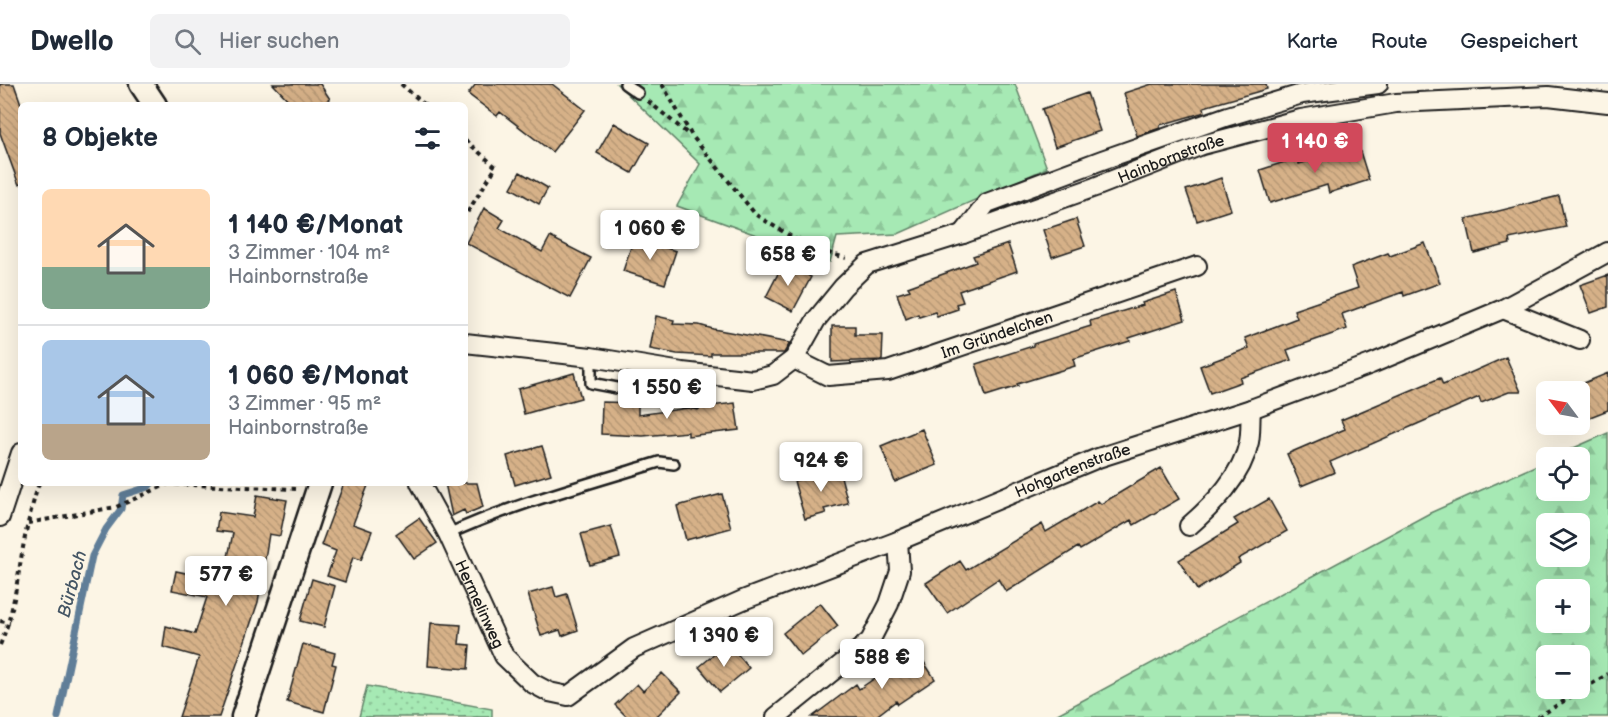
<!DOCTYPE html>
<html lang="de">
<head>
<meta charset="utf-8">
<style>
  body { margin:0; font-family:"Balsamiq Sans",sans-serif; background:#f2f2f3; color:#1f2937; height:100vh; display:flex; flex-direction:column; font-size:22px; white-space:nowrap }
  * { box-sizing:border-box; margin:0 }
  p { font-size:20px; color:#747a83 }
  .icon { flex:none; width:33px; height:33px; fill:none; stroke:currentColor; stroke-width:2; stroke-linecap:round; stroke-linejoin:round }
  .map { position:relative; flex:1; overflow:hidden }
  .panel { position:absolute; left:18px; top:18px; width:450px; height:384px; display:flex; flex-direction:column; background:#fff; border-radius:9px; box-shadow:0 6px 24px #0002 }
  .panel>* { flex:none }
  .needle { width:39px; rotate:302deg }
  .fabs { position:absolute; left:1536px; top:297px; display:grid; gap:12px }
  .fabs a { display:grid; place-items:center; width:54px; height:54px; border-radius:9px; background:#fff; box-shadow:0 6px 24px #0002; font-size:30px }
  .price { position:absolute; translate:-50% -51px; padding:0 14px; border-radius:6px; background:#fff; color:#222; font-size:20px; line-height:39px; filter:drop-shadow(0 2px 3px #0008) }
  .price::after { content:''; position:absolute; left:50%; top:36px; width:18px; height:14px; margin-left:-9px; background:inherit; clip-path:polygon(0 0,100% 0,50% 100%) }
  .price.current { background:#d1495b; color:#fff }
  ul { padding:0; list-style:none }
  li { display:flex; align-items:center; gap:18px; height:150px; padding:0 24px }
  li+li { border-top:2px solid #e0e1e3 }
  li span { display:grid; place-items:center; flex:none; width:168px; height:120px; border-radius:9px; color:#555 }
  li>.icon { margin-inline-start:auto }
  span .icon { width:72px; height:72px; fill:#fffc; stroke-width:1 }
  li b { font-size:26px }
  h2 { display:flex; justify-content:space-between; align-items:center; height:72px; padding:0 24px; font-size:26px }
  header { display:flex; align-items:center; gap:36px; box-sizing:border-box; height:84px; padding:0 30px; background:#fff; border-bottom:2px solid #e0e1e3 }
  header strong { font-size:28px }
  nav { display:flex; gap:33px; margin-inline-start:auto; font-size:21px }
  .search { width:420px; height:54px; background:#f2f2f3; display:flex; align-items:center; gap:15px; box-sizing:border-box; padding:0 21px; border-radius:9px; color:#747a83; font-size:22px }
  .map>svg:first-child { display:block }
</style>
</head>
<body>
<header>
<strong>Dwello</strong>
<div class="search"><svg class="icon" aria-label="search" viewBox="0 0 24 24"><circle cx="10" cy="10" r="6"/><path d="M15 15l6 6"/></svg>Hier suchen</div>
<nav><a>Karte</a><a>Route</a><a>Gespeichert</a></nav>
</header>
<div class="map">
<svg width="1608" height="633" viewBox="0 0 1608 633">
  <defs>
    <pattern id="grass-dots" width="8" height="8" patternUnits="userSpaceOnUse" patternTransform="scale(1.5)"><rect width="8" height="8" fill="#a6e9b4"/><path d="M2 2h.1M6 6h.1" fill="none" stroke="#8ec79a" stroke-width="1.8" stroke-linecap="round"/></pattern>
    <pattern id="forest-firs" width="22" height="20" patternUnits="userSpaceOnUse" patternTransform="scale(1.5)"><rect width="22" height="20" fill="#a6e9b4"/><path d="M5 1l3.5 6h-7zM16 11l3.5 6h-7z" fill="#8ec79a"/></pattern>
    <pattern id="building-back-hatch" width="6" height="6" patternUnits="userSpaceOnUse" patternTransform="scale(1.5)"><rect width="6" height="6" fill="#d6b188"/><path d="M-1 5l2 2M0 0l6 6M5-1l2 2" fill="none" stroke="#b79875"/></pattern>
  </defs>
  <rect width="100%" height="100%" fill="#fcf5e5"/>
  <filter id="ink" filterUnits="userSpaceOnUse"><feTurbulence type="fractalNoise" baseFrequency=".0167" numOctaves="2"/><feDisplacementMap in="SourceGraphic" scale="12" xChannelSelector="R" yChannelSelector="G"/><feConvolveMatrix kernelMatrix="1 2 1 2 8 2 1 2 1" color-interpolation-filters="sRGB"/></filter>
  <g filter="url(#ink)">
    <path fill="url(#grass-dots)" stroke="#618268" stroke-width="1.5" d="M 367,602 L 492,625 L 492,633 L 359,633 Z"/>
    <path fill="url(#forest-firs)" stroke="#618268" stroke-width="1.5" fill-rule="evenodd" d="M 617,0 L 1015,0 L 1047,84 L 898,150 L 837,153 L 830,178 L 677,122 L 700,80 Z
      M 1608,349 L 1608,633 L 1052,633 L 1430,429 L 1546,377 L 1546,406 L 1580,406 L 1580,374 L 1553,373 ZM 1546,440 L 1580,440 L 1580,472 L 1546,472 ZM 1546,506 L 1580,506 L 1580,538 L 1546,538 ZM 1546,572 L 1580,572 L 1580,604 L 1546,604 Z"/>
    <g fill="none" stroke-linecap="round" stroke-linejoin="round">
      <path stroke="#617e98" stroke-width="7" d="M 58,633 L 92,472 L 106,445 L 121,425 L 123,411 L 148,403 L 152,399"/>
    </g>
    <path fill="url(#building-back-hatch)" stroke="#1c1c1c" stroke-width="1.5" d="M 0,0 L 14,0 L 21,20 L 21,100 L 19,101 L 0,49 Z
      M 273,0 L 320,0 L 330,15 L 320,21 L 293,21 Z
      M 476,0 L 552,0 L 585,26 L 552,68 L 500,28 L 497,32 L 468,10 Z
      M 1152,0 L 1266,0 L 1267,5 L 1204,23 L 1205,28 L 1160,41 L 1160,44 L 1137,52 L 1124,9 Z
      M 1087,9 L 1100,47 L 1055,63 L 1042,25 Z
      M 614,39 L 649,59 L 632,89 L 597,69 Z
      M 1358,61 L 1369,96 L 1329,109 L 1327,101 L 1270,119 L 1260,86 L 1297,74 L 1299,80 Z
      M 520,88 L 548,104 L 539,120 L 511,104 Z
      M 1221,94 L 1231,126 L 1197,137 L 1186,106 Z
      M 1559,112 L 1566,143 L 1509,155 L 1510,160 L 1474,169 L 1466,135 Z
      M 484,124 L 504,136 L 499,144 L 542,168 L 550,153 L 591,174 L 570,214 L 466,159 Z
      M 1076,135 L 1085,162 L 1052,173 L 1043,146 Z
      M 634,154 L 676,167 L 665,200 L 623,187 Z
      M 1425,159 L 1440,199 L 1404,212 L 1403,208 L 1342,230 L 1347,245 L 1287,266 L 1291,276 L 1240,294 L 1241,298 L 1210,309 L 1200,282 L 1249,264 L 1245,254 L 1297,234 L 1294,226 L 1358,204 L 1351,183 L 1388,169 L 1390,172 Z
      M 1008,160 L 1017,187 L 959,207 L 963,218 L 956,220 L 958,225 L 937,232 L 935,228 L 919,233 L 918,230 L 906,235 L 897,210 L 910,206 L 908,203 L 976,178 L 973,172 Z
      M 784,178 L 811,193 L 793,227 L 766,213 Z
      M 1608,191 L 1608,223 L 1591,229 L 1580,201 Z
      M 1176,208 L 1185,236 L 1129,254 L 1130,257 L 1073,275 L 1075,282 L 1017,300 L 1018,302 L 986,312 L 976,280 L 1033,262 L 1033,260 L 1091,242 L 1090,237 L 1143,221 L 1142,219 Z
      M 656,232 L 674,236 L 673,240 L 699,241 L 713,245 L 790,259 L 784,269 L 711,269 L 711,272 L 677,270 L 650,265 Z
      M 832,242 L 855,242 L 855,251 L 883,251 L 882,276 L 832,278 Z
      M 1506,273 L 1521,308 L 1509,308 L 1481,319 L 1479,313 L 1415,341 L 1330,378 L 1335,388 L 1301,402 L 1287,370 L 1345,345 L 1341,336 L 1440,294 L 1443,301 Z
      M 574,289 L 581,314 L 524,330 L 518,305 Z
      M 1608,289 L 1608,326 L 1580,337 L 1580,308 L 1562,308 Z
      M 602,318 L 638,319 L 638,331 L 688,324 L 698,326 L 702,323 L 735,319 L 739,346 L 688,352 L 688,348 L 643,352 L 601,350 Z
      M 922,345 L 937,381 L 895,398 L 881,362 Z
      M 542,362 L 551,390 L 515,401 L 507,372 Z
      M 1161,384 L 1179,415 L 1134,441 L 1131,436 L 1080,466 L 1078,463 L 1006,508 L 998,495 L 947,529 L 926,499 L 960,477 L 966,486 L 1042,440 L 1046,448 L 1098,417 L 1101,420 Z
      M 839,385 L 848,419 L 824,425 L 826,429 L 805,435 L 794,397 Z
      M 344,399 L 369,399 L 353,440 L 372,447 L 361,476 L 353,473 L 345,498 L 327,492 L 336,467 L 321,461 Z
      M 445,399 L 477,399 L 483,423 L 466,430 L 464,426 L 452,432 Z
      M 722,410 L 731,444 L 686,456 L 677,422 Z
      M 257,411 L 287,416 L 280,452 L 269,450 L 258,518 L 219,633 L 179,633 L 199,573 L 163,563 L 166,542 L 195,550 L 207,513 L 172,506 L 176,487 L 223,497 L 233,449 L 216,447 L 219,428 L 253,433 Z
      M 1269,415 L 1287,447 L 1238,475 L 1240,479 L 1197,506 L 1179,476 L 1238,440 L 1234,435 Z
      M 419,434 L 437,459 L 414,475 L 396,450 Z
      M 611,442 L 620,473 L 590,481 L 581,450 Z
      M 312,495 L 335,502 L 324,543 L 300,537 Z
      M 553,503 L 556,513 L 567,510 L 578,546 L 562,552 L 560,546 L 541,552 L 528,510 Z
      M 820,519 L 838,542 L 801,572 L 783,549 Z
      M 431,539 L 461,541 L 459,560 L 470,561 L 468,585 L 428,582 Z
      M 728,559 L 749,584 L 720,608 L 699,583 Z
      M 303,560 L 335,569 L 332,580 L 336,581 L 324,628 L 287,618 Z
      M 916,566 L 935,595 L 898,620 L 896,617 L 875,633 L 812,633 L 856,600 L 859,605 Z
      M 662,589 L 681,608 L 656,633 L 627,633 L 615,621 L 637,600 L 643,607 Z"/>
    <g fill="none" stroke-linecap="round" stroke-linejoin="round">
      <defs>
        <path id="service" d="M 625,0 L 638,9
          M 591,273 L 591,299 L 696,319
          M 448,450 C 516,419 588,400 659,378 L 674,380"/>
        <g id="minor">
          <path d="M 963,150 L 987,119 L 1102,76 L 1228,32 L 1302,10 L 1378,0"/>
          <path d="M 1503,225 L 1580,256"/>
          <path id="s1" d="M 465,259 L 591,273 L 682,288 L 753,296 L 773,291 L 794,275 L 816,236 L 843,203 L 867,180 L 963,150 L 1095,103 L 1202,61 L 1301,35 L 1396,19 L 1548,12 L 1608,19"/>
          <path id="s2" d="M 794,275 L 828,292 L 888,287 L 1197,182"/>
          <path id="s3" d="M 420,399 L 448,450 L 504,572 L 532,599 L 549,608 L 568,612 L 634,564 L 743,516 L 898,457 L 1098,374 L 1251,325 L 1371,280 L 1503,225 L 1608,168"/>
          <path d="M 0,433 L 21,369"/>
          <path d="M 1189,442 C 1214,420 1242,392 1249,358 C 1251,347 1250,335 1251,325"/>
          <path d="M 776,633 L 870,557 L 889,520 L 900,487 L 898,457"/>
        </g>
        <path id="tertiary" d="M 141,0 L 155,21
          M 243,633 L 320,399"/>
      </defs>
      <use href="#service" stroke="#1c1c1c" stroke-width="14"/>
      <use href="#minor" stroke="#1c1c1c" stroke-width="22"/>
      <use href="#tertiary" stroke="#1c1c1c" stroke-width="27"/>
      <path stroke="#1c1c1c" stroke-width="4" stroke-dasharray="4.5 4.5" stroke-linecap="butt" d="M 401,0 L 425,21
        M 662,0 L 692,52 L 756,131 L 808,163 L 846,174
        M 648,17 L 688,50
        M 465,56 L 496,83 L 465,132
        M 28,439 L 116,423 L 168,400 L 296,405
        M 0,537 L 10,539
        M 0,561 C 17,522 18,481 28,439 C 31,426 35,412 39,399
        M 1538,633 L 1608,590"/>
      <use href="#service" stroke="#fcf5e5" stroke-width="9"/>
      <use href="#minor" stroke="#fcf5e5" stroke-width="18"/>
      <use href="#tertiary" stroke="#fcf5e5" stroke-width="22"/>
    </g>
  </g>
  <g text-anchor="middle" stroke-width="6" stroke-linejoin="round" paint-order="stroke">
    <g font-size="16" fill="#1c1c1c" stroke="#fcf5e5">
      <text dy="6" stroke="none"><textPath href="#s1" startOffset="780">Hainbornstraße</textPath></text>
      <text dy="6" stroke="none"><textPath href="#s2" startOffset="213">Im Gründelchen</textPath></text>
      <text dy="6" stroke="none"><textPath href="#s3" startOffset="825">Hohgartenstraße</textPath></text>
      <text dy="6" stroke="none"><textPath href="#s3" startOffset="135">Hermelinweg</textPath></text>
    </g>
    <g font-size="18" font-style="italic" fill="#445564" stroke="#fcf5e5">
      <text transform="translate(72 500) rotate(-75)" y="6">Bürbach</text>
    </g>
  </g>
</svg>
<div class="fabs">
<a><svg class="needle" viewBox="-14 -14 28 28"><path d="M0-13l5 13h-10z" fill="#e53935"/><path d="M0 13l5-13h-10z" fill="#747a83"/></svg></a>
<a><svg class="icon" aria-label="locate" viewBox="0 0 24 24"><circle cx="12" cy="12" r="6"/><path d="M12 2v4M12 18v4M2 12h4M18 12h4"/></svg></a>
<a><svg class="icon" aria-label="layers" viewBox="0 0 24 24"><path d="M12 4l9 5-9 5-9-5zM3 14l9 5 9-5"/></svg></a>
<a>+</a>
<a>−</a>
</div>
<b class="price current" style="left:1315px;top:90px">1 140 €</b>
<b class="price" style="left:650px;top:177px">1 060 €</b>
<b class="price" style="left:788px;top:203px">658 €</b>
<b class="price" style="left:667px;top:336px">1 550 €</b>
<b class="price" style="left:821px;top:409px">924 €</b>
<b class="price" style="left:226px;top:523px">577 €</b>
<b class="price" style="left:724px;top:584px">1 390 €</b>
<b class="price" style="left:882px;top:606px">588 €</b>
<section class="panel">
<h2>8 Objekte<svg class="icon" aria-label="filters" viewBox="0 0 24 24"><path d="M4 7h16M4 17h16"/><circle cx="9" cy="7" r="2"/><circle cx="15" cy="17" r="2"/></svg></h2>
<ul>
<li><span style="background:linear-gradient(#ffd9b3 65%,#7fa58c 0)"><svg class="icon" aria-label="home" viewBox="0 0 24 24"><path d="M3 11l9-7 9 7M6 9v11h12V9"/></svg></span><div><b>1 140 €/Monat</b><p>3 Zimmer · 104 m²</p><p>Hainbornstraße</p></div></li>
<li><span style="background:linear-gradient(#a9c7e8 70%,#b9a48a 0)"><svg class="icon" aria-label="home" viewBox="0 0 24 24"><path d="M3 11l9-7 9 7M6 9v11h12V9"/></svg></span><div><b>1 060 €/Monat</b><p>3 Zimmer · 95 m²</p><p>Hainbornstraße</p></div></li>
</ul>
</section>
</div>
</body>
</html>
